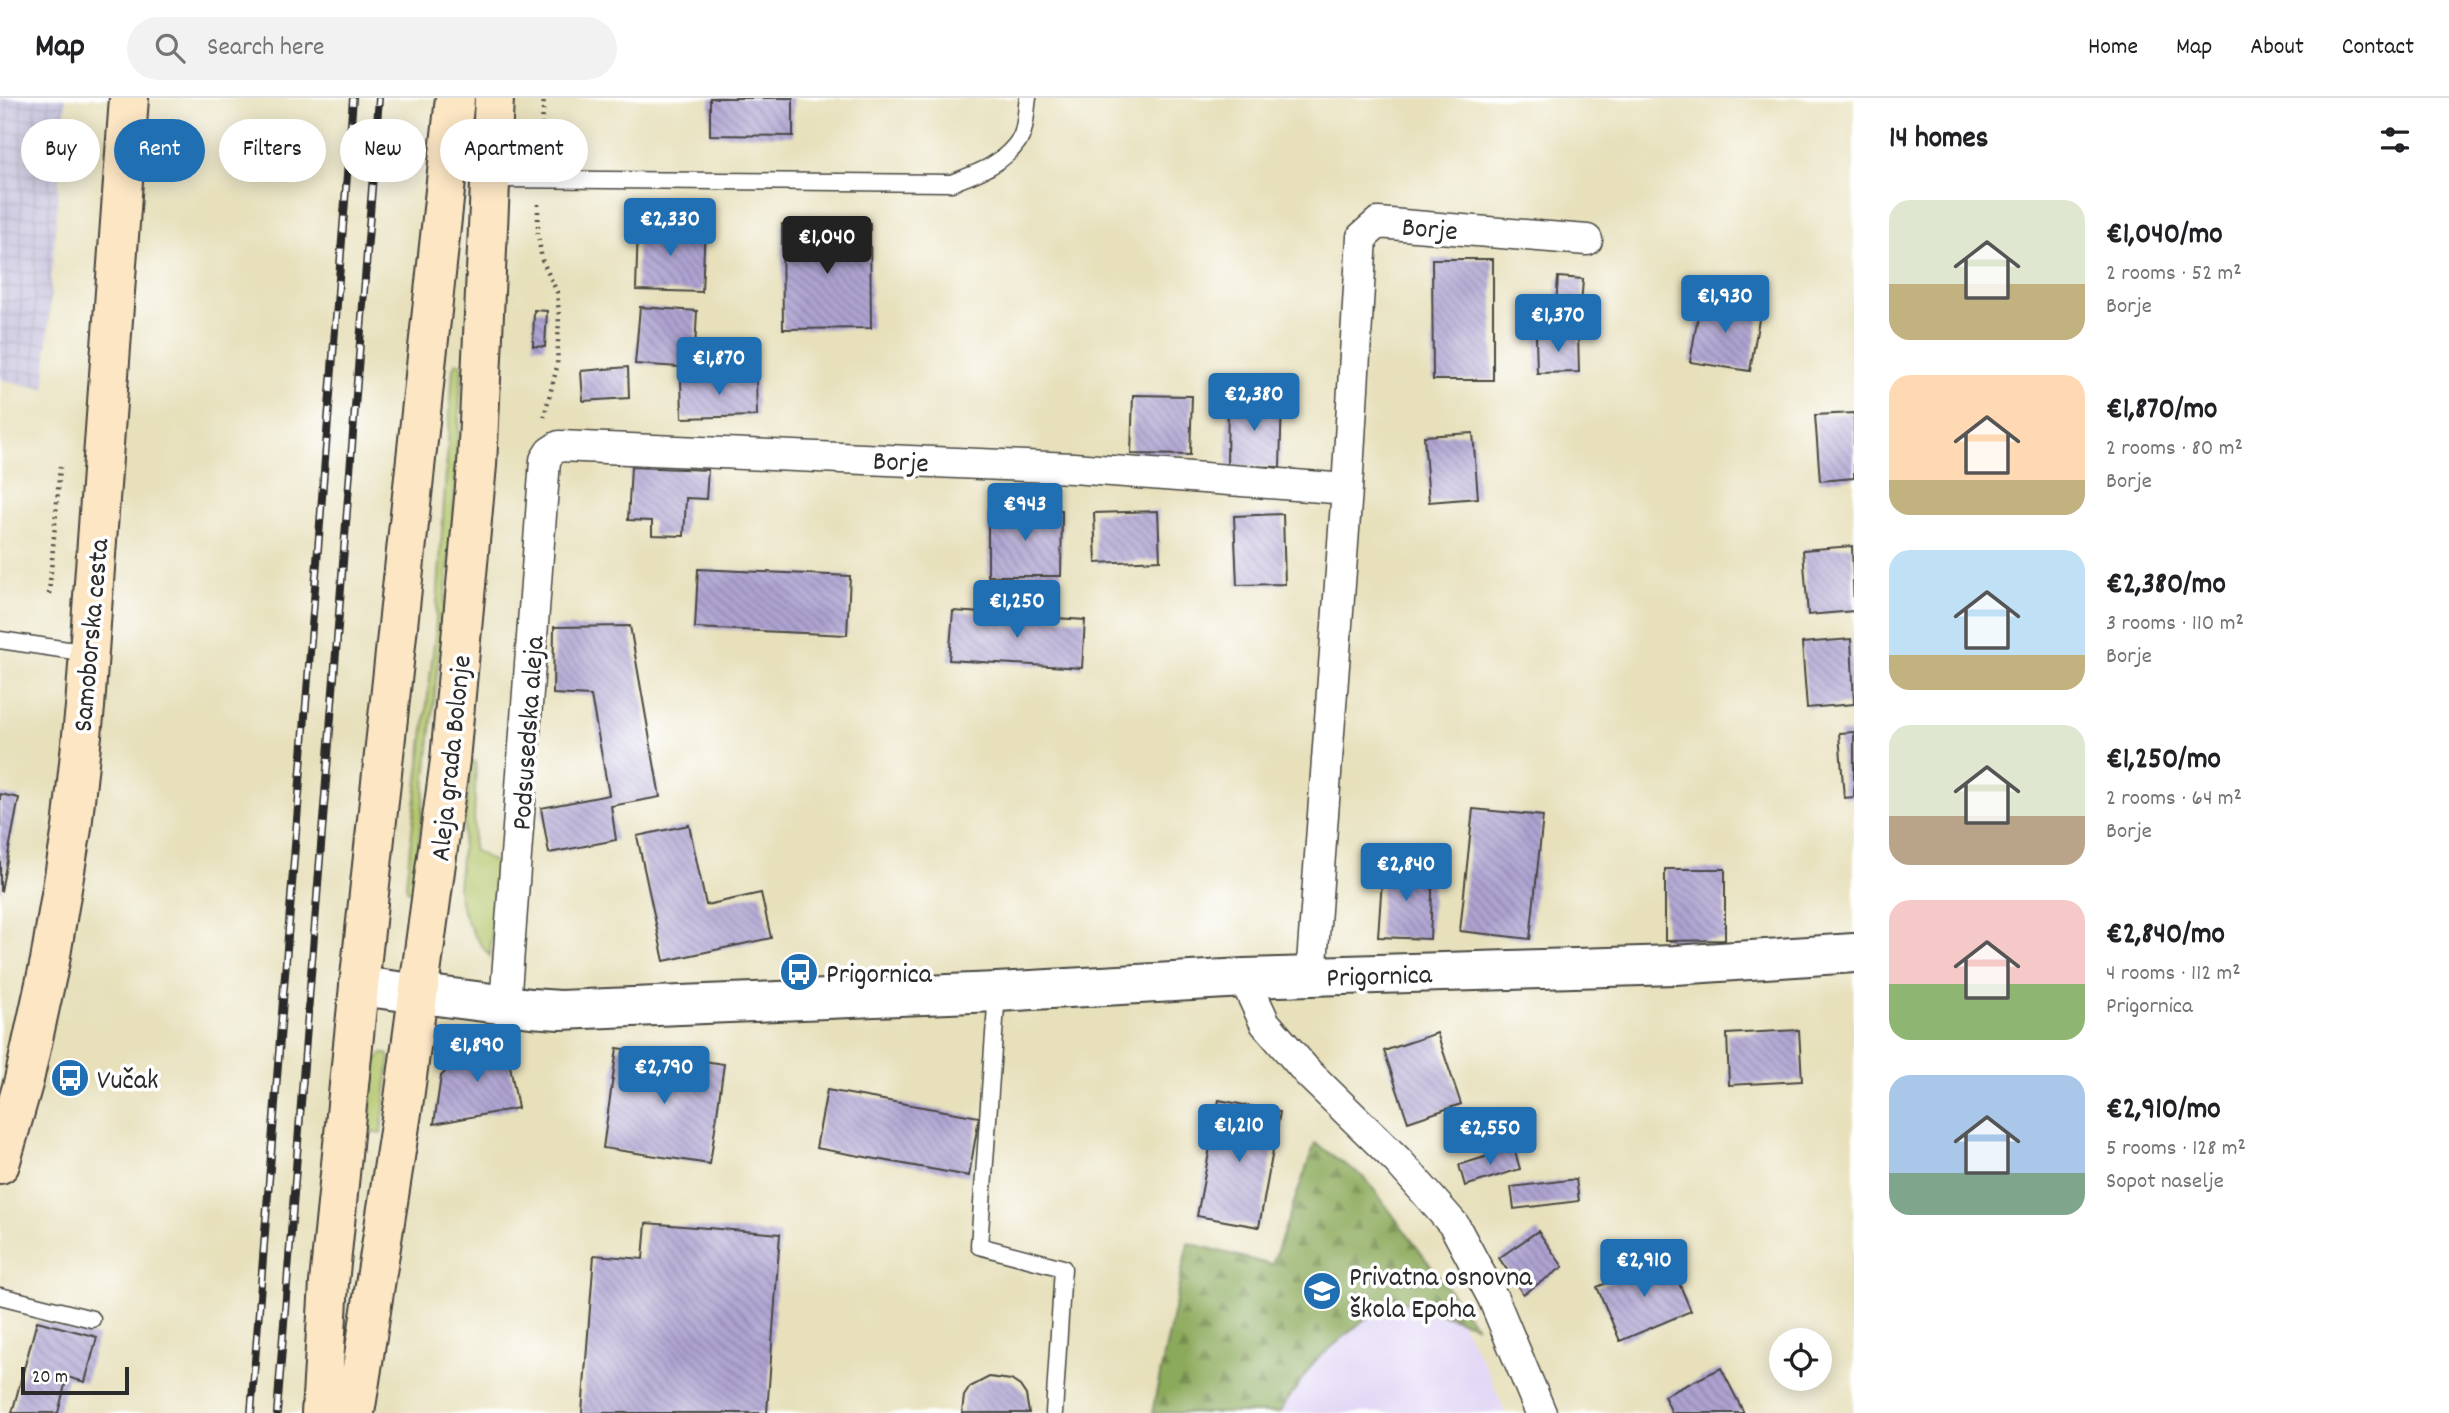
<!DOCTYPE html>
<html lang="en">
<head>
<meta charset="utf-8">
<style>
  body { margin:0; font-family:Dekko,sans-serif; background:#f2f2f2; color:#202124; height:100vh; display:flex; flex-direction:column; font-size:26px; white-space:nowrap }
  * { box-sizing:border-box; margin:0 }
  p { font-size:23px; color:#757577 }
  .icon { flex:none; width:38px; height:38px; fill:none; stroke:currentColor; stroke-width:2; stroke-linecap:round; stroke-linejoin:round }
  .map { position:relative; flex:1; overflow:hidden }
  .side { display:flex; flex-direction:column; background:#fff; width:595px }
  .side>* { flex:none }
  .banner { position:absolute; left:21px; top:21px; width:665px; height:63px; display:flex; gap:14px }
  .fabs { position:absolute; left:1769px; top:1230px; display:grid; gap:14px }
  .fabs a { display:grid; place-items:center; width:63px; height:63px; border-radius:50%; background:#fff; box-shadow:0 4px 18px #0003; font-size:35px }
  .scale { position:absolute; left:21px; bottom:18px; width:108px; box-sizing:border-box; padding-left:7px; border:4px solid #2b2b2b; border-top:0; font-size:19px; line-height:24px; white-space:nowrap; color:#2b2b2b; -webkit-text-stroke:5px #fff; paint-order:stroke }
  .price { position:absolute; translate:-50% -60px; padding:0 16px; border-radius:7px; background:#1f6fb2; color:#fff; font-size:23px; line-height:46px; filter:drop-shadow(0 2px 4px #0008) }
  .price::after { content:''; position:absolute; left:50%; top:42px; width:21px; height:16px; margin-left:-10px; background:inherit; clip-path:polygon(0 0,100% 0,50% 100%) }
  .price.selected { background:#222; color:#fff }
  ul { padding:0; list-style:none }
  li { display:flex; align-items:center; gap:21px; height:175px; padding:0 35px }
  li span { display:grid; place-items:center; flex:none; width:196px; height:140px; border-radius:21px; color:#555 }
  li>.icon { margin-inline-start:auto }
  span .icon { width:84px; height:84px; fill:#fffc; stroke-width:1 }
  li b { font-size:30px }
  h2 { display:flex; justify-content:space-between; align-items:center; height:84px; padding:0 35px; font-size:30px }
  .tag { padding:0 24px; border-radius:32px; background:#fff; box-shadow:0 4px 18px #0003; font-size:24px; line-height:63px }
  .tag.selected { background:#1f6fb2; color:#fff }
  header { display:flex; align-items:center; gap:42px; box-sizing:border-box; height:98px; padding:0 35px; background:#fff; border-bottom:2px solid #e0e0e0 }
  header strong { font-size:33px }
  nav { display:flex; gap:38px; margin-inline-start:auto; font-size:24px }
  .search { width:490px; height:63px; background:#f2f2f2; display:flex; align-items:center; gap:18px; box-sizing:border-box; padding:0 24px; border-radius:38px; color:#757577; font-size:26px }
  main { display:flex; flex:1; min-height:0 }
  .map>svg:first-child { display:block }
</style>
</head>
<body>
<header>
<strong>Map</strong>
<div class="search"><svg class="icon" aria-label="search" viewBox="0 0 24 24"><circle cx="10" cy="10" r="6"/><path d="M15 15l6 6"/></svg>Search here</div>
<nav><a>Home</a><a>Map</a><a>About</a><a>Contact</a></nav>
</header>
<main>
<div class="map">
<svg width="1854" height="1315" viewBox="0 0 1854 1315">
  <defs>
    <pattern id="industrial-grid" width="8" height="8" patternUnits="userSpaceOnUse" patternTransform="scale(1.75)"><rect width="8" height="8" fill="#c4c0db"/><path d="M0 4h8M4 0v8" fill="none" stroke="#a9a5bc"/></pattern>
    <pattern id="forest-firs" width="22" height="20" patternUnits="userSpaceOnUse" patternTransform="scale(1.75)"><rect width="22" height="20" fill="#8caa5c"/><path d="M5 1l3.5 6h-7zM16 11l3.5 6h-7z" fill="#738b4c"/></pattern>
    <pattern id="building-back-hatch" width="6" height="6" patternUnits="userSpaceOnUse" patternTransform="scale(1.75)"><rect width="6" height="6" fill="#aea3d1"/><path d="M-1 5l2 2M0 0l6 6M5-1l2 2" fill="none" stroke="#8e85aa"/></pattern>
  </defs>
  <rect width="100%" height="100%" fill="#fff"/>
  <filter id="ink" filterUnits="userSpaceOnUse"><feTurbulence type="fractalNoise" baseFrequency=".0143" numOctaves="2"/><feDisplacementMap in="SourceGraphic" scale="14" xChannelSelector="R" yChannelSelector="G"/><feConvolveMatrix kernelMatrix="1 2 1 2 8 2 1 2 1" color-interpolation-filters="sRGB"/></filter>
  <filter id="wash" filterUnits="userSpaceOnUse"><feTurbulence type="fractalNoise" baseFrequency=".00686" numOctaves="4" result="noise"/><feDisplacementMap in="SourceGraphic" scale="28" xChannelSelector="R" yChannelSelector="G"/><feGaussianBlur stdDeviation="1.57" result="paint"/><feColorMatrix in="noise" values="0 0 0 0 0 0 0 0 0 0 0 0 0 0 0 0 0 1.4 0 .05"/><feComposite in="paint" operator="in"/></filter>
  <g filter="url(#wash)">
    <rect width="100%" height="100%" fill="#e7e0bb"/>
    <path fill="#e0d4f4" d="M 1207,1170 L 1448,1201 L 1488,1273 L 1505,1315 L 1176,1315 Z"/>
    <path fill="url(#industrial-grid)" d="M 0,0 L 66,0 L 51,183 L 45,291 L 0,281 Z"/>
    <path fill="#b1c468" stroke="#6e784a" stroke-width="2" d="M 456,265 L 460,265 L 462,270 L 453,427 L 414,790 L 410,793 L 407,792 L 406,785 L 435,537 L 453,270 Z
      M 471,663 L 476,664 L 473,752 L 496,765 L 490,858 C 473,838 460,816 458,790 Z
      M 383,956 L 388,956 L 390,960 L 381,1035 C 374,1036 372,1035 368,1029 L 376,962 Z"/>
    <path fill="url(#forest-firs)" stroke="#5c6a44" stroke-width="2" d="M 1315,1045 L 1366,1081 L 1475,1227 L 1390,1200 L 1314,1264 L 1279,1315 L 1152,1315 L 1188,1145 L 1272,1167 Z"/>
    <g id="blocks">
      <path fill="url(#building-back-hatch)" d="M 710,0 L 793,0 L 793,38 L 710,37 Z
        M 870,125 L 871,230 L 783,231 L 782,126 Z
        M 638,126 L 705,128 L 702,194 L 636,192 Z
        M 1432,161 L 1493,161 L 1493,282 L 1433,282 Z
        M 1558,179 L 1583,181 L 1580,223 L 1555,221 Z
        M 1701,200 L 1761,210 L 1750,273 L 1690,264 Z
        M 640,209 L 697,213 L 694,270 L 635,266 Z
        M 534,212 L 547,213 L 545,249 L 533,248 Z
        M 1578,236 L 1579,274 L 1537,275 L 1536,238 Z
        M 628,269 L 629,300 L 583,303 L 581,273 Z
        M 756,279 L 757,318 L 682,320 L 681,280 Z
        M 1133,297 L 1192,298 L 1190,357 L 1131,356 Z
        M 1228,301 L 1282,301 L 1280,369 L 1227,368 Z
        M 1854,315 L 1854,380 L 1820,383 L 1815,317 Z
        M 1473,335 L 1478,400 L 1429,404 L 1424,338 Z
        M 631,369 L 708,372 L 706,401 L 686,400 L 684,438 L 652,437 L 652,423 L 628,422 Z
        M 988,411 L 1062,412 L 1061,478 L 988,478 Z
        M 1158,413 L 1160,462 L 1096,465 L 1094,415 Z
        M 1283,416 L 1285,486 L 1237,487 L 1234,418 Z
        M 1852,448 L 1854,513 L 1808,517 L 1803,452 Z
        M 698,471 L 850,478 L 847,537 L 695,530 Z
        M 953,513 L 1085,522 L 1082,570 L 949,562 Z
        M 630,528 L 660,699 L 611,708 L 616,742 L 549,755 L 541,710 L 609,697 L 591,598 L 553,596 L 554,529 Z
        M 1851,541 L 1854,606 L 1807,610 L 1802,545 Z
        M 1854,634 L 1854,699 L 1844,700 L 1839,635 Z
        M 0,696 L 19,700 L 1,793 L 0,793 Z
        M 1473,711 L 1543,718 L 1530,841 L 1460,833 Z
        M 689,727 L 706,807 L 761,795 L 771,840 L 664,863 L 637,738 Z
        M 1383,768 L 1433,772 L 1430,841 L 1378,839 Z
        M 1665,771 L 1725,771 L 1725,842 L 1665,843 Z
        M 1799,932 L 1802,983 L 1729,987 L 1727,936 Z
        M 1437,935 L 1461,1006 L 1408,1024 L 1384,953 Z
        M 505,941 L 518,1010 L 434,1026 L 441,978 L 462,956 L 480,946 Z
        M 617,950 L 724,966 L 710,1066 L 603,1050 Z
        M 827,992 L 979,1019 L 969,1078 L 816,1050 Z
        M 1219,1002 L 1280,1014 L 1259,1129 L 1197,1118 Z
        M 1514,1050 L 1520,1071 L 1465,1088 L 1459,1067 Z
        M 1576,1081 L 1579,1103 L 1514,1111 L 1511,1089 Z
        M 646,1125 L 780,1136 L 767,1315 L 582,1315 L 594,1157 L 643,1161 Z
        M 1538,1133 L 1563,1169 L 1523,1196 L 1499,1160 Z
        M 1668,1159 L 1691,1213 L 1620,1243 L 1597,1189 Z
        M 37,1223 L 97,1239 L 85,1284 L 67,1279 L 58,1315 L 12,1315 Z
        M 1721,1270 L 1744,1315 L 1672,1315 L 1664,1298 Z
        M 989,1279 L 1011,1282 L 1020,1288 L 1026,1297 L 1029,1315 L 962,1315 L 964,1298 L 970,1289 Z"/>
    </g>
  </g>
  <g filter="url(#ink)">
    <use href="#blocks" fill-opacity="0" stroke="#474641" stroke-width="2"/>
    <g fill="none" stroke-linecap="round" stroke-linejoin="round">
      <defs>
        <path id="service" d="M 491,81 L 951,85 C 978,75 1006,65 1021,39 C 1026,29 1026,11 1028,0
          M 0,542 L 88,555
          M 997,894 L 979,1148 L 1063,1170 L 1054,1315
          M 0,1198 L 92,1221"/>
        <path id="minor" d="M 1311,879 L 1347,391 L 1362,139 L 1378,125 L 1587,142
          M 1244,880 L 1265,925 L 1308,975 L 1398,1063 L 1454,1127 L 1493,1200 L 1541,1315
          M 505,907 L 545,362 L 550,354 L 559,348 L 1073,370 L 1347,391"/>
        <path id="tertiary" d="M 359,888 L 531,910 L 560,912 L 997,894 L 1244,880 L 1675,867 L 1854,855"/>
        <path id="secondary" d="M 0,1066 L 24,982 L 50,863 L 72,730 L 85,609 L 129,0
          M 321,1315 L 329,1185 L 359,888 L 455,0
          M 355,1315 L 403,1008 L 450,662 L 477,367 L 494,0"/>
      </defs>
      <use href="#service" stroke="#474641" stroke-width="19"/>
      <use href="#minor" stroke="#474641" stroke-width="33"/>
      <use href="#tertiary" stroke="#474641" stroke-width="42"/>
      <use href="#secondary" stroke="#474641" stroke-width="42"/>
      <path stroke="#474641" stroke-width="4.5" stroke-dasharray="2 5" stroke-linecap="butt" d="M 540,55 L 544,0
        M 538,106 L 538,136 L 542,162 L 557,194 L 559,217 L 557,269 L 544,319
        M 49,496 L 60,369"/>
      <use href="#service" stroke="#fff" stroke-width="16"/>
      <use href="#minor" stroke="#fff" stroke-width="30"/>
      <use href="#tertiary" stroke="#fff" stroke-width="38"/>
      <use href="#secondary" stroke="#fce6c4" stroke-width="38"/>
      <defs>
        <path id="rail" d="M 251,1315 L 353,0
          M 277,1315 L 379,0"/>
      </defs>
      <use href="#rail" stroke="#2b2b2b" stroke-width="8"/>
      <use href="#rail" stroke="#fff" stroke-width="5" stroke-dasharray="16" stroke-linecap="butt"/>
    </g>
  </g>
  <defs>
    <symbol id="bus-disc" viewBox="-11 -11 22 22"><circle r="9.5" fill="#1f6fb2" stroke="#fff"/><path d="M-5-6H5V4H4V6H2V4H-2V6H-4V4H-5ZM-3.5-4V0h7V-4ZM-3.5 1.2v1.5H-2V1.2ZM2 1.2v1.5H3.5V1.2Z" fill="#fff"/></symbol>
    <symbol id="school-disc" viewBox="-11 -11 22 22"><circle r="9.5" fill="#1f6fb2" stroke="#fff"/><path d="M0-5L7-2L0 1L-7-2ZM-4 1L0 2.5L4 1V4Q0 6-4 4Z" fill="#fff"/></symbol>
  </defs>
  <g fill-rule="evenodd">
    <use href="#bus-disc" x="777" y="852" width="44" height="44"/>
    <use href="#bus-disc" x="48" y="958" width="44" height="44"/>
    <use href="#school-disc" x="1300" y="1171" width="44" height="44"/>
  </g>
  <g text-anchor="middle" stroke-width="7" stroke-linejoin="round" paint-order="stroke">
    <g font-size="28" fill="#2b2b2b" stroke="#fff">
      <text transform="translate(1430 129) rotate(5)" y="10">Borje</text>
      <text transform="translate(901 362) rotate(3)" y="10">Borje</text>
      <text transform="translate(89 537) rotate(-85)" y="10">Samoborska cesta</text>
      <text transform="translate(526 635) rotate(-86)" y="10">Podsusedska aleja</text>
      <text transform="translate(449 660) rotate(-84)" y="10">Aleja grada Bolonje</text>
      <text transform="translate(1379 876) rotate(-2)" y="10">Prigornica</text>
    </g>
    <g font-size="28" fill="#2b2b2b" stroke="#fff" text-anchor="start">
      <text x="826" y="884">Prigornica</text>
      <text x="97" y="990">Vučak</text>
      <text x="1349" y="1187">Privatna osnovna<tspan x="1349" dy="32">škola Epoha</tspan></text>
    </g>
  </g>
</svg>
<div class="fabs">
<a><svg class="icon" aria-label="locate" viewBox="0 0 24 24"><circle cx="12" cy="12" r="6"/><path d="M12 2v4M12 18v4M2 12h4M18 12h4"/></svg></a>
</div>
<div class="scale">20 m</div>
<b class="price" style="left:670px;top:160px">€2,330</b>
<b class="price selected" style="left:827px;top:178px">€1,040</b>
<b class="price" style="left:1725px;top:237px">€1,930</b>
<b class="price" style="left:1558px;top:256px">€1,370</b>
<b class="price" style="left:719px;top:299px">€1,870</b>
<b class="price" style="left:1254px;top:335px">€2,380</b>
<b class="price" style="left:1025px;top:445px">€943</b>
<b class="price" style="left:1017px;top:542px">€1,250</b>
<b class="price" style="left:1406px;top:805px">€2,840</b>
<b class="price" style="left:477px;top:986px">€1,890</b>
<b class="price" style="left:664px;top:1008px">€2,790</b>
<b class="price" style="left:1239px;top:1066px">€1,210</b>
<b class="price" style="left:1490px;top:1069px">€2,550</b>
<b class="price" style="left:1644px;top:1201px">€2,910</b>
<div class="banner">
<a class="tag">Buy</a>
<a class="tag selected">Rent</a>
<a class="tag">Filters</a>
<a class="tag">New</a>
<a class="tag">Apartment</a>
</div>
</div>
<section class="side">
<h2>14 homes<svg class="icon" aria-label="filters" viewBox="0 0 24 24"><path d="M4 7h16M4 17h16"/><circle cx="9" cy="7" r="2"/><circle cx="15" cy="17" r="2"/></svg></h2>
<ul>
<li><span style="background:linear-gradient(#dfe7d0 60%,#c2b280 0)"><svg class="icon" aria-label="home" viewBox="0 0 24 24"><path d="M3 11l9-7 9 7M6 9v11h12V9"/></svg></span><div><b>€1,040/mo</b><p>2 rooms · 52 m²</p><p>Borje</p></div></li>
<li><span style="background:linear-gradient(#ffd9b3 75%,#c2b280 0)"><svg class="icon" aria-label="home" viewBox="0 0 24 24"><path d="M3 11l9-7 9 7M6 9v11h12V9"/></svg></span><div><b>€1,870/mo</b><p>2 rooms · 80 m²</p><p>Borje</p></div></li>
<li><span style="background:linear-gradient(#bfe0f5 75%,#c2b280 0)"><svg class="icon" aria-label="home" viewBox="0 0 24 24"><path d="M3 11l9-7 9 7M6 9v11h12V9"/></svg></span><div><b>€2,380/mo</b><p>3 rooms · 110 m²</p><p>Borje</p></div></li>
<li><span style="background:linear-gradient(#dfe7d0 65%,#b9a48a 0)"><svg class="icon" aria-label="home" viewBox="0 0 24 24"><path d="M3 11l9-7 9 7M6 9v11h12V9"/></svg></span><div><b>€1,250/mo</b><p>2 rooms · 64 m²</p><p>Borje</p></div></li>
<li><span style="background:linear-gradient(#f6c9c9 60%,#8fb573 0)"><svg class="icon" aria-label="home" viewBox="0 0 24 24"><path d="M3 11l9-7 9 7M6 9v11h12V9"/></svg></span><div><b>€2,840/mo</b><p>4 rooms · 112 m²</p><p>Prigornica</p></div></li>
<li><span style="background:linear-gradient(#a9c7e8 70%,#7fa58c 0)"><svg class="icon" aria-label="home" viewBox="0 0 24 24"><path d="M3 11l9-7 9 7M6 9v11h12V9"/></svg></span><div><b>€2,910/mo</b><p>5 rooms · 128 m²</p><p>Sopot naselje</p></div></li>
</ul>
</section>
</main>
</body>
</html>
